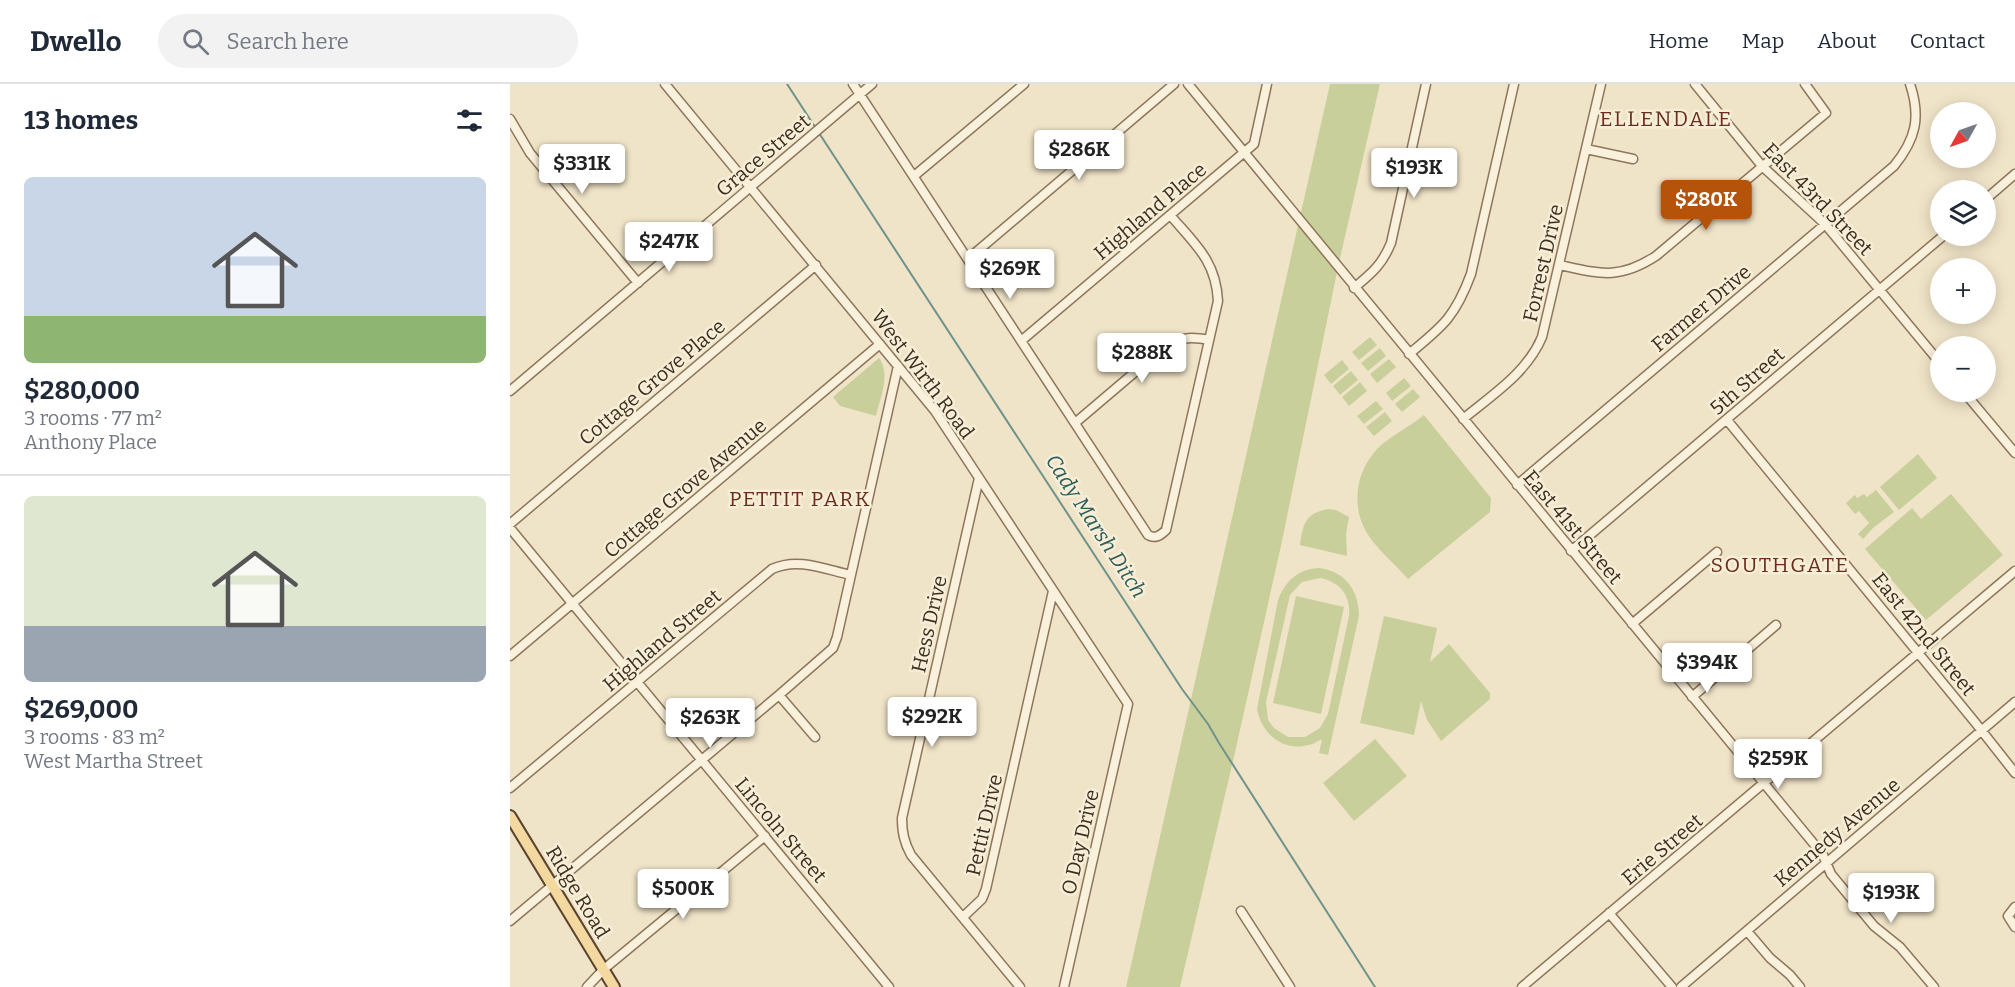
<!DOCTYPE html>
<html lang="en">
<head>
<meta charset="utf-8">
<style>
  body { margin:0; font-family:Bitter,serif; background:#f2f2f3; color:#1f2937; height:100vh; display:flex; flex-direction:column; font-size:22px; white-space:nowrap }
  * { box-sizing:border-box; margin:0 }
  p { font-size:20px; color:#747a83 }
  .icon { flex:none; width:33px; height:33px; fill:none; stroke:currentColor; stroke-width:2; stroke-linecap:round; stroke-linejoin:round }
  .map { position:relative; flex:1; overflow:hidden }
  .details { display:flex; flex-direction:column; background:#fff; width:510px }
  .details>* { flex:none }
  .needle { width:39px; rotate:230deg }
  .controls { position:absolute; left:1420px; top:18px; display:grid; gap:12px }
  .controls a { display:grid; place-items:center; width:66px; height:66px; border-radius:50%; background:#fff; box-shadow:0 3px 15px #0003; font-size:30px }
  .price { position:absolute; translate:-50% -51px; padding:0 14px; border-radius:6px; background:#fff; color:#222; font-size:20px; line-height:39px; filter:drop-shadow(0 2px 3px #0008) }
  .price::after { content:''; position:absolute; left:50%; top:36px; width:18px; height:14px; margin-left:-9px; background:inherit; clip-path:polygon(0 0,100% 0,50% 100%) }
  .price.current { background:#b45309; color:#fff }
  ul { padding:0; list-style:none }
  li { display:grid; align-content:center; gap:12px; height:318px; padding:0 24px }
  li+li { border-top:2px solid #e0e1e3 }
  li span { display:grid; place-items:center; height:186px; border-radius:9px; color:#555 }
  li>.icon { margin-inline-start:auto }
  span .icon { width:108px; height:108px; fill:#fffc; stroke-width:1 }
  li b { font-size:26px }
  h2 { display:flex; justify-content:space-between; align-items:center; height:72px; padding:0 24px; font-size:26px }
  header { display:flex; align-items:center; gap:36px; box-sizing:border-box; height:84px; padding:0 30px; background:#fff; border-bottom:2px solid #e0e1e3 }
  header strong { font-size:28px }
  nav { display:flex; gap:33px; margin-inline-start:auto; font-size:21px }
  .search { width:420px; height:54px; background:#f2f2f3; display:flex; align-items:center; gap:15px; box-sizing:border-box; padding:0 21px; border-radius:33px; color:#747a83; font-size:22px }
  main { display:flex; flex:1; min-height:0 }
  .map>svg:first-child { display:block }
</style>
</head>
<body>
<header>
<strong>Dwello</strong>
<div class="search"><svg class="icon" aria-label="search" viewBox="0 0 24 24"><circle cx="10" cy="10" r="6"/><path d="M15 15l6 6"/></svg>Search here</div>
<nav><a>Home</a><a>Map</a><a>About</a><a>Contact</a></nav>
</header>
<main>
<section class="details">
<h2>13 homes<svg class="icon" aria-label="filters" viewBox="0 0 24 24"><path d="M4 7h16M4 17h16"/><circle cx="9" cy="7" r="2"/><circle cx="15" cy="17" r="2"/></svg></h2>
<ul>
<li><span style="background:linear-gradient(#c9d6e8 75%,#8fb573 0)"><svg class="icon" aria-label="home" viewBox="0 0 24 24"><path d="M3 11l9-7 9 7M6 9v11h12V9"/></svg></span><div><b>$280,000</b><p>3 rooms · 77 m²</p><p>Anthony Place</p></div></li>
<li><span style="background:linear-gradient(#dfe7d0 70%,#9aa5b1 0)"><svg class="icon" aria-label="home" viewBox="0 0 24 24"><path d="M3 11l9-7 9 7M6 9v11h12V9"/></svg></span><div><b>$269,000</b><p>3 rooms · 83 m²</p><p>West Martha Street</p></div></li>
</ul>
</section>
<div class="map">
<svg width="1505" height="903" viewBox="0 0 1505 903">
  <rect width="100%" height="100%" fill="#f0e4c8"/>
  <path fill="#c9cf9b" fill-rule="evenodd" d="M 820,0 L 870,0 L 828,183 L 772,457 L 726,664 L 670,903 L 616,903 Z
    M 860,253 L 867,261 L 849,276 L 842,268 Z
    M 870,264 L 876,272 L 858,287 L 851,279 Z
    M 369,274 C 381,290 370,314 366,332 L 330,322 L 323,313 Z
    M 879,275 L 886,283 L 867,299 L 860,290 Z
    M 832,276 L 839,285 L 821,300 L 814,291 Z
    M 841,287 L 848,296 L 830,311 L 823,302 Z
    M 894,294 L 901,302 L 882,317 L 876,309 Z
    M 850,298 L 857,307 L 839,322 L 832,313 Z
    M 903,305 L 910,313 L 892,328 L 885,320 Z
    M 866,317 L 873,325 L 854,340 L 847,332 Z
    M 875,328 L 882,337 L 864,352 L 856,343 Z
    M 914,331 L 981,414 L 980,428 L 898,495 C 873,466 843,450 848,405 C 850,389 857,376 868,364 C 882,351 899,343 914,331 Z
    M 1408,370 L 1427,394 L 1389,426 L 1370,403 Z
    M 1366,406 L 1384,428 L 1363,444 L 1353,455 L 1348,450 L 1359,439 L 1349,427 L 1345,430 L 1336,419 L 1345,411 L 1347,414 L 1354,410 L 1357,413 Z
    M 1441,410 L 1493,471 L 1416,536 L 1355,465 L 1402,424 L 1411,435 Z
    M 819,425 L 826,426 L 839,433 L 836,450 L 837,472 L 790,461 C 793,440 795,429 819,425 Z
    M 810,484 C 836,488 849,507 849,532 L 818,671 L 809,669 L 812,655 C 784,673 753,657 747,625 L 768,516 C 776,496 788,485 810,484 ZM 810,494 C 830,498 841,511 839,532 L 818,630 L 810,644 L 795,653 L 778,653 L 764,644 L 758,636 L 756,618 L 780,511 L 792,498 Z
    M 786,512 L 834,523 L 811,630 L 763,619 Z
    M 874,532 L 927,544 L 920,578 L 939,560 L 980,609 L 980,615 L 931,657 L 917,636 L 911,617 L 904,651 L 850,639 Z
    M 865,655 L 897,692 L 844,737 L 813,699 Z"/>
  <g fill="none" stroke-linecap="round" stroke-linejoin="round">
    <path stroke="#6f938a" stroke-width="2" d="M 277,0 L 672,605 L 698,640 L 709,659 L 865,903"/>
    <defs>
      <path id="minor" d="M 155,0 L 425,327 L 618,620 L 554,903
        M 343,0 L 638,451 C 645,455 650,452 656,446 L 708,217 C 706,177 685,160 660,131
        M 678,0 L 1313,771 L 1321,790 L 1364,842 L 1390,863 L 1424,903
        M 1185,0 L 1252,82 L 1315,140 L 1431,280
        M 0,35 L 20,69 L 128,199
        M 1076,65 L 1123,75
        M 404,92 L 514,0
        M 1476,115 L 1505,90
        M 458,175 L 664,0
        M 1050,181 C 1091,190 1109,196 1146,172 L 1316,29 L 1295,0
        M 844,204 C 862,189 872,181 881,159 L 916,0
        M 511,257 L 744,60 L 757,0
        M 899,270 C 933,242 945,233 961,190 L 1004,0
        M 0,307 L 362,0
        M 1454,308 L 1505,369
        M 953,335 C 982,311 1017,289 1032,253 L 1091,0
        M 1217,336 L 1464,637 L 1505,689
        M 565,339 L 658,260 C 673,253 683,253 699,256
        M 469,394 L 392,734 C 392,748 394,758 401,771 L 510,903
        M 1007,401 L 1384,82 C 1406,55 1411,33 1400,0
        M 0,440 L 306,181
        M 0,444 L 379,903
        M 1061,467 L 1433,152
        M 1122,540 L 1207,468
        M 0,572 L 370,260
        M 269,611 L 305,653
        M 1182,613 L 1266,541
        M 0,704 L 262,485 C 288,473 314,485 341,491
        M 1505,823 L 1498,832 L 1505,843
        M 731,827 L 780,903
        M 1099,829 L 1162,903
        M 453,833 L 472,815 L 476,805 L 543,507
        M 0,837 L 269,611 L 323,564 L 327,553 L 388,282
        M 1237,847 L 1260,874 L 1280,891 L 1290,903
        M 77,903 L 94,885 L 255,752
        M 1012,903 L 1505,487
        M 1171,903 L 1505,618"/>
      <path id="major" d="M 0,732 L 104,903"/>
    </defs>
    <use href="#minor" stroke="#8d765c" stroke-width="11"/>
    <use href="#major" stroke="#5b4430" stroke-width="14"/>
    <use href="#minor" stroke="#faf1dc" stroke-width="8"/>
    <use href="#major" stroke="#f3d9a0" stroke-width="10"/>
  </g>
  <g text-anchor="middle" stroke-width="5" stroke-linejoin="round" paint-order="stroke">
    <g font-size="20" fill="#3d2e20" stroke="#f7eed8">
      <text transform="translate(253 71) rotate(-40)" y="7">Grace Street</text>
      <text transform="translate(1308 115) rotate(46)" y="7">East 43rd Street</text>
      <text transform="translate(640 127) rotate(-40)" y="7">Highland Place</text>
      <text transform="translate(1033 179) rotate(-77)" y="7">Forrest Drive</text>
      <text transform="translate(1191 224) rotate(-40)" y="7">Farmer Drive</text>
      <text transform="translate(413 290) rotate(53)" y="7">West Wirth Road</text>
      <text transform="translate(1237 297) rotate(-41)" y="7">5th Street</text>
      <text transform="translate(142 298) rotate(-40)" y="7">Cottage Grove Place</text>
      <text transform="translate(175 404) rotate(-40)" y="7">Cottage Grove Avenue</text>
      <text transform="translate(1063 443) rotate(50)" y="7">East 41st Street</text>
      <text transform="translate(419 540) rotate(-77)" y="7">Hess Drive</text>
      <text transform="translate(1414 550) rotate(51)" y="7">East 42nd Street</text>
      <text transform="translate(152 556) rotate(-40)" y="7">Highland Street</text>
      <text transform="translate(474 741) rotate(-77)" y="7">Pettit Drive</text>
      <text transform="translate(271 746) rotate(50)" y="7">Lincoln Street</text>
      <text transform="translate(1327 748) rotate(-40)" y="7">Kennedy Avenue</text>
      <text transform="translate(570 758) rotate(-77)" y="7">O Day Drive</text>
      <text transform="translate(1152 765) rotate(-40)" y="7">Erie Street</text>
      <text transform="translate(68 808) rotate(59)" y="7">Ridge Road</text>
    </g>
    <g font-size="21" letter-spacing="1.5" fill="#6b2e1e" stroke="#f7eed8">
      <text x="1156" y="42">ELLENDALE</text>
      <text x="290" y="422">PETTIT PARK</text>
      <text x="1270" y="488">SOUTHGATE</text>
    </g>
    <g font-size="21" font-style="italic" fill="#2f5d5a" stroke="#f7eed8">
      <text transform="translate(586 442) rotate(57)" y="7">Cady Marsh Ditch</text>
    </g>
  </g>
</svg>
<div class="controls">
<a><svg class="needle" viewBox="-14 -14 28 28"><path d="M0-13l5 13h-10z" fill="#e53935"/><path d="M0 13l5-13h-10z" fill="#747a83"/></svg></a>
<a><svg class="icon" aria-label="layers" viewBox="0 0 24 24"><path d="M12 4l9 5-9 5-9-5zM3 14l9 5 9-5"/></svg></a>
<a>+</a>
<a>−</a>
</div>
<b class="price" style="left:569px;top:97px">$286K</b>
<b class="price" style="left:72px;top:111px">$331K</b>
<b class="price" style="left:904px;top:115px">$193K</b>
<b class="price current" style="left:1196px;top:147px">$280K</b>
<b class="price" style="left:159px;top:189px">$247K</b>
<b class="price" style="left:500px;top:216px">$269K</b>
<b class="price" style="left:632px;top:300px">$288K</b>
<b class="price" style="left:1197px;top:610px">$394K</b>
<b class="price" style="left:422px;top:664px">$292K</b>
<b class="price" style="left:200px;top:665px">$263K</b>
<b class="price" style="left:1268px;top:706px">$259K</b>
<b class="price" style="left:173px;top:836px">$500K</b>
<b class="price" style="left:1381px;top:840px">$193K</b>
</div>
</main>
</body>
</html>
